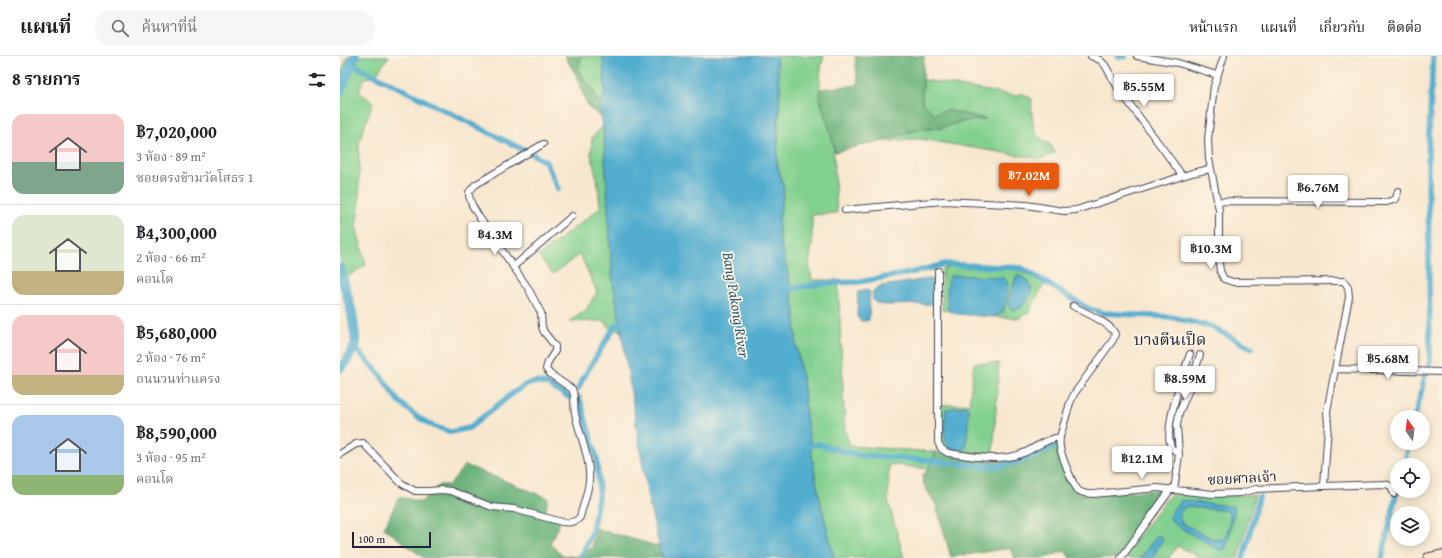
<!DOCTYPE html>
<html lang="th">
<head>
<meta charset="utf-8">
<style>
  body { margin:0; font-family:"Gentium Book Plus","Noto Serif Thai",serif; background:#f6f6f6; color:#202124; height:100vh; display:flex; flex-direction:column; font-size:15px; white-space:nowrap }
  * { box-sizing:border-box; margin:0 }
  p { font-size:13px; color:#757577 }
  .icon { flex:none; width:22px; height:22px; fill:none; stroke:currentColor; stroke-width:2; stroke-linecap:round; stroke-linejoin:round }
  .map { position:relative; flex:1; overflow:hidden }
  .details { display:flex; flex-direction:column; background:#fff; width:340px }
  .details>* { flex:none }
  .needle { width:26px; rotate:346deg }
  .buttons { position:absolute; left:1050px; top:354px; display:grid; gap:8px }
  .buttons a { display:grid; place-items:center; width:40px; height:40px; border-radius:50%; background:#fff; box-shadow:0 2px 10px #0003; font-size:20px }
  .scale { position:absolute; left:12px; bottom:10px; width:79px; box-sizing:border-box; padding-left:4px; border:2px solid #22223b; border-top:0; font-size:11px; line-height:14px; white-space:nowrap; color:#22223b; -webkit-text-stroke:3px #fcf5e5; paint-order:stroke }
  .price { position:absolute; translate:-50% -34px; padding:0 9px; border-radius:4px; background:#fff; color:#222; font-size:13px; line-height:26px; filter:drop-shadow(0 1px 2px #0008) }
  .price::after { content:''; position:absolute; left:50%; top:24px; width:12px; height:9px; margin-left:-6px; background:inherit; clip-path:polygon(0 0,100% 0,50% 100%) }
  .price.selected { background:#ea580c; color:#fff }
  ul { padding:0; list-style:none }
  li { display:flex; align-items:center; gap:12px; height:100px; padding:0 12px }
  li+li { border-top:1px solid #e0e0e0 }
  li span { display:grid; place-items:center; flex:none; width:112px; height:80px; border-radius:12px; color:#555 }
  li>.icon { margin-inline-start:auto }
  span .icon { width:48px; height:48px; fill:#fffc; stroke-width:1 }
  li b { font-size:17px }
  h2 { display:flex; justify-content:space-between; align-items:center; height:48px; padding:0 12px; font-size:17px }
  header { display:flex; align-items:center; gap:24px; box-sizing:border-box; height:56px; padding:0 20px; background:#fff; border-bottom:1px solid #e0e0e0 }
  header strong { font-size:19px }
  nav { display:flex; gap:22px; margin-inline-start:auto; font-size:14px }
  .search { width:280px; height:36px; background:#f6f6f6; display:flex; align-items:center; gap:10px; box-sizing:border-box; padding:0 14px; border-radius:16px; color:#757577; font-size:15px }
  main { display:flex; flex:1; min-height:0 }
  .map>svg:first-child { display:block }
</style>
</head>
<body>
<header>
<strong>แผนที่</strong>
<div class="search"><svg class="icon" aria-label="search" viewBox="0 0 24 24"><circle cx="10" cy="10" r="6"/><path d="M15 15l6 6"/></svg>ค้นหาที่นี่</div>
<nav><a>หน้าแรก</a><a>แผนที่</a><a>เกี่ยวกับ</a><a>ติดต่อ</a></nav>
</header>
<main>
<section class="details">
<h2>8 รายการ<svg class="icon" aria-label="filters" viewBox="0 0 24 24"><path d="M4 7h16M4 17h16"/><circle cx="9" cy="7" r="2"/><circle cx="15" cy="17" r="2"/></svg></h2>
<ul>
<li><span style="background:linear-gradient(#f6c9c9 60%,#7fa58c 0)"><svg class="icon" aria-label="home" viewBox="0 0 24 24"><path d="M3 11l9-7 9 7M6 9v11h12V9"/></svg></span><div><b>฿7,020,000</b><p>3 ห้อง · 89 m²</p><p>ซอยตรงข้ามวัดโสธร 1</p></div></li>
<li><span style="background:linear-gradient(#dfe7d0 70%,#c2b280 0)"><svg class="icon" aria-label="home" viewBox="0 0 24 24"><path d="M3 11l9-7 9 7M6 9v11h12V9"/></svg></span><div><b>฿4,300,000</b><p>2 ห้อง · 66 m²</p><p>คอนโด</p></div></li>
<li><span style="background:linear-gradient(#f6c9c9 75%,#c2b280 0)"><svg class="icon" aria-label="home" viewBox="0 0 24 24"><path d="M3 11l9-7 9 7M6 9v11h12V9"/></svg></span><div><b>฿5,680,000</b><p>2 ห้อง · 76 m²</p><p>ถนนวนท่าแครง</p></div></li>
<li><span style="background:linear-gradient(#a9c7e8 75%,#8fb573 0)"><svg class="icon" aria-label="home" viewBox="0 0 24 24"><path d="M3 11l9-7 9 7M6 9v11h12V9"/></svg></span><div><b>฿8,590,000</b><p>3 ห้อง · 95 m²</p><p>คอนโด</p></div></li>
</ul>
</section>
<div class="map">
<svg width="1102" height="502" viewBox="0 0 1102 502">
  <rect width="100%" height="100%" fill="#fcf5e5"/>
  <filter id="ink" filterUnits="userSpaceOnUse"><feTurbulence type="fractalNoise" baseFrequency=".025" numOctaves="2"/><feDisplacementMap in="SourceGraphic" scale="8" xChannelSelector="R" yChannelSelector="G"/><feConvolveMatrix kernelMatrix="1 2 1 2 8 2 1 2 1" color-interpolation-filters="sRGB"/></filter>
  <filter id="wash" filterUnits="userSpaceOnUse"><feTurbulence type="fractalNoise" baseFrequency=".012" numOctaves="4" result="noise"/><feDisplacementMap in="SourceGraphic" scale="16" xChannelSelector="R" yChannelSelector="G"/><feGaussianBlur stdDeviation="0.9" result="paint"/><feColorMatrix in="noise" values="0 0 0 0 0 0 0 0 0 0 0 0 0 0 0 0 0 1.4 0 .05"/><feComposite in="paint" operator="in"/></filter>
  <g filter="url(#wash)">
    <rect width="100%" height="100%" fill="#f8e7cf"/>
    <path fill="#82d08f" stroke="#527965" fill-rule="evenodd" d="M 8,0 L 49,0 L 36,19 L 24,23 L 19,36 L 33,46 L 19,86 L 19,152 L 16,170 L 26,209 L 7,221 L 0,203 L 0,19 Z
      M 241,0 L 263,0 L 265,37 L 260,49 L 252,32 L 238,14 Z
      M 436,0 L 484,0 L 481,11 L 479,41 L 493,84 L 497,157 L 472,159 L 472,189 L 469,207 L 472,224 L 498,224 L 505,374 L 510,390 L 596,396 L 588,413 L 549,408 L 548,445 L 564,502 L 494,502 L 478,435 L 473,407 L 466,359 L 464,332 L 456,288 L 455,256 L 447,212 L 439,180 L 439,163 L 444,133 L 437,107 L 440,31 Z
      M 583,24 L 677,40 L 681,37 L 692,43 C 691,51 692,70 696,77 C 702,86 711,84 715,97 L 701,103 L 580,83 L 537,86 L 577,74 L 601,72 L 620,66 L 644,63 L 607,54 L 594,58 L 582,46 Z
      M 263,69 L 272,218 L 281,275 L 270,273 L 265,265 L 252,265 L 229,266 L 246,254 L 257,236 L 240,198 L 213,218 L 198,200 L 260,152 L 258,129 L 251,98 L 252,82 Z
      M 611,210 L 675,213 L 693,221 L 704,228 L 689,256 L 680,262 L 653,261 L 663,256 L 607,250 L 609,255 L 602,254 L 602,213 ZM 676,220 L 683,221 L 691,235 L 686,246 L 680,253 L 668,247 Z
      M 634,307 L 659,307 L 653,399 L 610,395 L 604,393 L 602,389 L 601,349 L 629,348 Z
      M 836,438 L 871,440 L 915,439 L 898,502 L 862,502 L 837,490 L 829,502 L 781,502 L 830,439 Z"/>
    <path fill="#69b27a" stroke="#466a5a" d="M 225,0 L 241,0 L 238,14 C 249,29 260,41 261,61 L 248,51 L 237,21 Z
      M 515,0 L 584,0 L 582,46 L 594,58 L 607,54 L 646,63 L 620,66 L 601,72 L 577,74 L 537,86 L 495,96 C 492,75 479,52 480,33 L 518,29 Z
      M 716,386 L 729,421 L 740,438 L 822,434 L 826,436 L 778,502 L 731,502 L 724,495 L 705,502 L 674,502 L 670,492 L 611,501 L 596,449 L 584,429 L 582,421 L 588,413 L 596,396 L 661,405 L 708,387 Z
      M 125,409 L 208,442 L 205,457 L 222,461 L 210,488 L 222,499 L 236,501 L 252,492 L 255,472 L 320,491 L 322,502 L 84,502 L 44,472 L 59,441 L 81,446 L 99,429 L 109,429 Z"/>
    <path fill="#52adcf" stroke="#3a6885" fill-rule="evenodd" d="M 263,0 L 436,0 L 440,31 L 437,107 L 444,133 L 439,163 L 439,180 L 447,212 L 455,256 L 456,289 L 464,332 L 466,359 L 473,407 L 478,435 L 494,502 L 322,502 L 308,442 L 272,218 L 263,69 L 261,61 L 260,49 L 265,37 Z
      M 618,219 L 664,222 L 668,227 L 667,243 L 663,256 L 653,261 L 617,258 L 609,255 C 606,243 606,231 610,220 Z
      M 676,220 C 702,223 690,251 674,254 L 670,252 L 668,247 Z
      M 588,223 L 593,224 L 594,229 L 594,248 L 543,249 L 536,247 L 533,244 L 533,235 L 542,230 Z
      M 526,234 L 530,236 C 529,245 530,254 529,264 L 525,265 L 520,265 L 517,260 L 518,236 Z
      M 627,350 L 629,354 L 626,393 L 621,395 L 608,392 C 603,382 604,365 606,353 Z
      M 841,444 L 895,451 L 888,485 L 885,493 L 879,494 L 834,468 L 830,462 L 831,457 ZM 850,450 L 859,452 L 888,455 C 893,464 888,474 884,483 L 874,484 L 842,467 L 839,461 C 841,454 843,451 850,450 Z
      M 817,480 L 821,480 L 823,483 L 812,502 L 800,502 Z"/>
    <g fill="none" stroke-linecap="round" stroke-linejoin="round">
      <path stroke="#52adcf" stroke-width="5.5" d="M 778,0 L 785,1
        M 12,8 L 194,99 L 206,106 L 218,133
        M 443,234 L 487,227 L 519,226 L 570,217 L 605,208 L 682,212 L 749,253 L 763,257 L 831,261 L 872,271 L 912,292
        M 14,291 L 39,317 L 58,345 L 76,360 L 93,370 L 111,376 L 129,372 L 173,337 L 187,328 L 196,326 L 207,328 L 227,340 L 241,346
        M 1088,311 L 1090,305 L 1088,98 L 1093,0
        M 238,333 L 242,324 L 275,270 L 285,265
        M 239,341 L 257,403 L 259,436 L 252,475 L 241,502
        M 1075,361 L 1085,320
        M 463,391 L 478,388 L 517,399 L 585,404 L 638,410 L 662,410 L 684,404 L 713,392
        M 1064,409 L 1069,387
        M 903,502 L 919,441
        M 1042,502 L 1057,435"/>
      <path stroke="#52adcf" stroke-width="10" d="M 0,35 L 15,0
        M 0,212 L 12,257 L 16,287 L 6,306 L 0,312"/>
    </g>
  </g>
  <g filter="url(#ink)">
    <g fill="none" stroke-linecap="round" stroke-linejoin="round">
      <defs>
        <path id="minor" d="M 751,0 L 760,4 L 765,9 L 778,32 L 839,115 L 841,120
          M 797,0 L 838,7 L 877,19
          M 877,145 L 1047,146 L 1056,143 L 1058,135
          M 505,154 L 603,145 L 686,149 L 724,155 L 736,154 L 852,117 L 870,113
          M 173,211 L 232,160
          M 598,215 L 598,386 C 600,392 602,394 608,397 C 633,400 662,407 686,396 C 698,390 706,383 720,381
          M 733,250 C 744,256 771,267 775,278 L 773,284 L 734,338 L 730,347 L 720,381 C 720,384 719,387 720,391 C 721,399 733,429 738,434 C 742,438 748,438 753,438 L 817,432 L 873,438 L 901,437 L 916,433 L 984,430 L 988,369 L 987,355 L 1009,241 L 1008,231 L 1004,225 L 999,225 L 893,226 L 884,223 L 880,215 L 879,207 L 879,154 L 869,103 L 868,83 L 874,30 L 884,0
          M 995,313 L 1102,316
          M 838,396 C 835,395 832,394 831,391 C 823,372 843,318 850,298
          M 0,398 L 16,388 L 23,387 L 61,427 L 75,435 L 88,435 L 102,434 L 111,435 L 152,451 L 174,453 L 222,466 C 229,467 236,467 240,461 C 243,449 248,437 249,425 C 251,402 239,379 235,357 C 233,349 236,340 232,333 L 210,318 L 206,313 L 208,306 L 215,295 L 215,290 L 204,276 L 202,271 L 201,257 L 188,232 L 139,161 L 132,149 L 129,140 L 129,136 L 135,129 L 203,88
          M 984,430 L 1045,428 L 1051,430 L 1054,438
          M 834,434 L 839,399 L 837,370 L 839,357 L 848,336 L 860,299
          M 781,502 L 831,433"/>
        <path id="secondary" d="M 1088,502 L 1102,499"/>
      </defs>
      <use href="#minor" stroke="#424051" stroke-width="8"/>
      <use href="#secondary" stroke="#424051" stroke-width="11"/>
      <use href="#minor" stroke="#fff" stroke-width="6"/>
      <use href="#secondary" stroke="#fbe5cf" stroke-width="9"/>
    </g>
  </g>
  <g text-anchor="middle" stroke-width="3.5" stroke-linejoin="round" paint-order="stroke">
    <g font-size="14" fill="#22223b" stroke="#fcf5e5">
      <text transform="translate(902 422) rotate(-3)" y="5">ซอยศาลเจ้า</text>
    </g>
    <g font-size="15" font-style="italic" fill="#355a76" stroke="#fcf5e5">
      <text transform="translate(396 249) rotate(81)" y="5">Bang Pakong River</text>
    </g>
    <g font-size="16" fill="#22223b" stroke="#fcf5e5">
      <text x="830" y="289">บางตีนเป็ด</text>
    </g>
  </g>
</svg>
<div class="buttons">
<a><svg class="needle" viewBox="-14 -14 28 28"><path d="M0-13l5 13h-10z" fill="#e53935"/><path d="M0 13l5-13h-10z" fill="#757577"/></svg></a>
<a><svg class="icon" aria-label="locate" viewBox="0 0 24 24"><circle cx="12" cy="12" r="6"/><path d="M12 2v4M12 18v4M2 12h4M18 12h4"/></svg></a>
<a><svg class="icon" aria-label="layers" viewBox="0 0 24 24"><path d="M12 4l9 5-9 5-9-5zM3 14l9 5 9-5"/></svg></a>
</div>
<div class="scale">100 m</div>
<b class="price" style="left:804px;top:52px">฿5.55M</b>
<b class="price selected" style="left:689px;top:141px">฿7.02M</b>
<b class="price" style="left:978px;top:153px">฿6.76M</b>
<b class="price" style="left:155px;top:200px">฿4.3M</b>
<b class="price" style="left:871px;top:214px">฿10.3M</b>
<b class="price" style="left:1048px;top:324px">฿5.68M</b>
<b class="price" style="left:845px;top:344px">฿8.59M</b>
<b class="price" style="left:802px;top:424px">฿12.1M</b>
</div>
</main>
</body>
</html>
